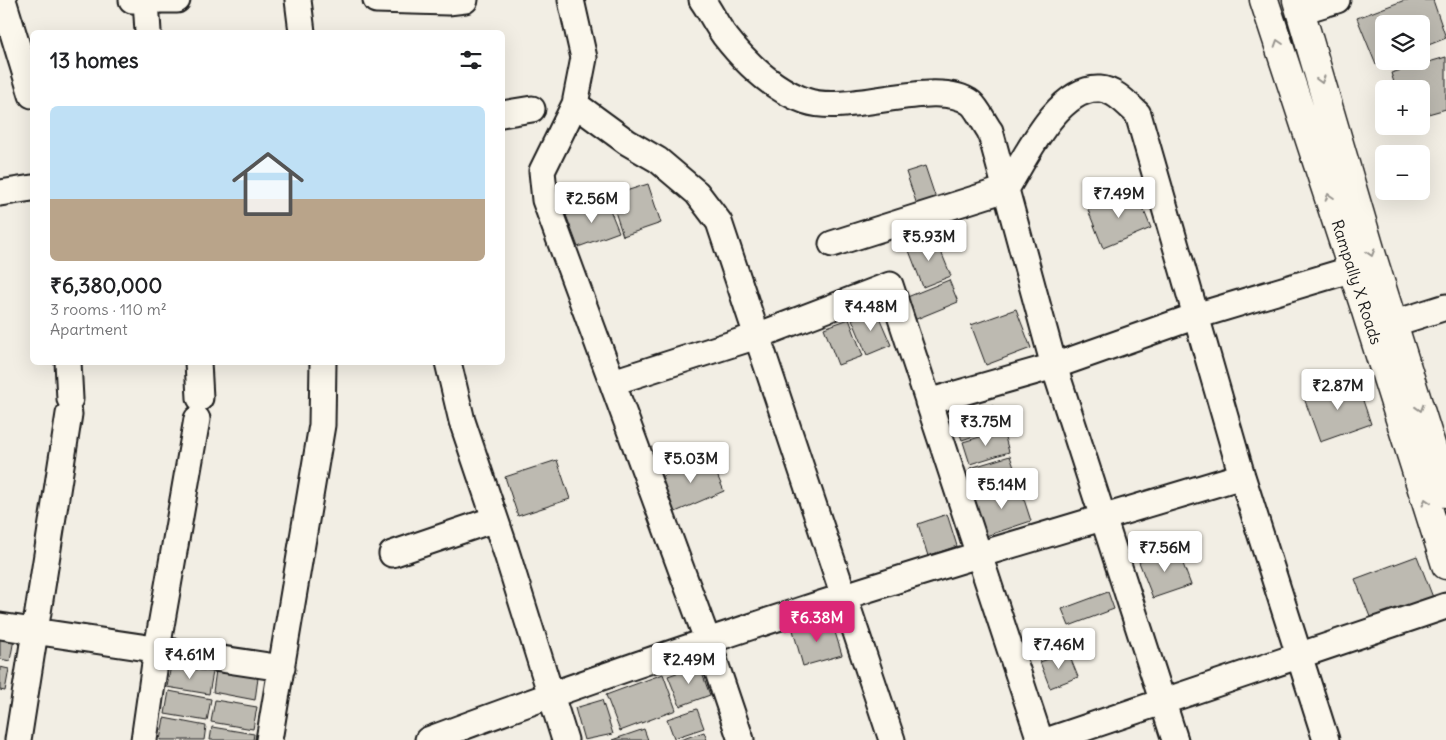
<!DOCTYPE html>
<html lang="en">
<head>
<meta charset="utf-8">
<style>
  body { margin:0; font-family:Delius,sans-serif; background:#f2f2f2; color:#202124; height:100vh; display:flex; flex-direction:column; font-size:19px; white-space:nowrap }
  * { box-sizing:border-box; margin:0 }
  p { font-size:16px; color:#757577 }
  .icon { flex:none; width:28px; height:28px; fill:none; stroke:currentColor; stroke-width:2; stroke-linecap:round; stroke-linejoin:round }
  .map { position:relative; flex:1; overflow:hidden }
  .details { position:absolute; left:30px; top:30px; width:475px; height:335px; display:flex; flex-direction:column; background:#fff; border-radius:8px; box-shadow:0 5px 20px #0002 }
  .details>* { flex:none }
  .controls { position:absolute; left:1375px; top:15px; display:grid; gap:10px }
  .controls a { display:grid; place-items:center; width:55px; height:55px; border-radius:8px; background:#fff; box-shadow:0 5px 20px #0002; font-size:25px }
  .price { position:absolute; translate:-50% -42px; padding:0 11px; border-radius:5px; background:#fff; color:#222; font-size:16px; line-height:32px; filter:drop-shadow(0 1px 2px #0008) }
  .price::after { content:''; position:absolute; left:50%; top:30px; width:15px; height:11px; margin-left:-8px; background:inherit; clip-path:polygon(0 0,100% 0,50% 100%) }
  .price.current { background:#db2777; color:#fff }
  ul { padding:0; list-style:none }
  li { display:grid; align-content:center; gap:10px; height:265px; padding:0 20px }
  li+li { border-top:1px solid #e0e0e0 }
  li span { display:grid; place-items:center; height:155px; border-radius:8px; color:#555 }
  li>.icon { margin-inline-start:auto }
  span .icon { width:90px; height:90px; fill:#fffc; stroke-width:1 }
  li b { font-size:21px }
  h2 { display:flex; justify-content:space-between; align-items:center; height:60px; padding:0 20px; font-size:21px }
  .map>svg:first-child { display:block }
</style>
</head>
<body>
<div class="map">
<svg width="1446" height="740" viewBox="0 0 1446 740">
  <rect width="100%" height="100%" fill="#f2eee4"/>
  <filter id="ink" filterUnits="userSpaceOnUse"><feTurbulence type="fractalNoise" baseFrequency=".02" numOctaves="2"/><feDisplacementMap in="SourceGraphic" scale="10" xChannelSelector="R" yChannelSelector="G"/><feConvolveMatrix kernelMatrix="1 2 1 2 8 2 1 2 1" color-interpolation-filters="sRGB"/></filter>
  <g filter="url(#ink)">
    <path fill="#bdbab1" stroke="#1c1c1c" d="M 1405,0 L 1433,0 L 1446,38 L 1421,48 L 1421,24 L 1384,24 L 1384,61 L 1386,61 L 1376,65 L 1357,18 Z
      M 1446,57 L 1446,109 L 1421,116 L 1421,89 L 1396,89 L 1391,73 Z
      M 925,166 L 937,202 L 918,208 L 906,172 Z
      M 648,184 L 661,223 L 623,236 L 610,196 Z
      M 1136,191 L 1151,228 L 1103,248 L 1088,210 Z
      M 606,200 L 619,232 L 578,247 L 566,215 Z
      M 935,237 L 951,276 L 923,287 L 908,248 Z
      M 949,280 L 958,302 L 914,320 L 905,298 Z
      M 1016,309 L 1031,348 L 986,365 L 971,325 Z
      M 876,310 L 891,345 L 867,355 L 852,319 Z
      M 849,319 L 863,356 L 838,365 L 824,328 Z
      M 1356,380 L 1371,424 L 1320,442 L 1304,398 Z
      M 992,405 L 1000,427 L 962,440 L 954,417 Z
      M 1003,430 L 1009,452 L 970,464 L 963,442 Z
      M 709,456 L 724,491 L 673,513 L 658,478 Z
      M 1010,456 L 1018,479 L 978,492 L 970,468 Z
      M 557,460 L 570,499 L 518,516 L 505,477 Z
      M 1019,484 L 1031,521 L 986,536 L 974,498 Z
      M 947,514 L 957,546 L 928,556 L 918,524 Z
      M 1177,548 L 1191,585 L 1153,598 L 1139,562 Z
      M 1417,556 L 1434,600 L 1372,622 L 1355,579 Z
      M 1108,592 L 1114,609 L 1069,626 L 1062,609 Z
      M 831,619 L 842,655 L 803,666 L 793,630 Z
      M 0,636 L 14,639 L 10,661 L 0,659 Z
      M 1068,652 L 1078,677 L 1050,688 L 1040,662 Z
      M 171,665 L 213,672 L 209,694 L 167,687 Z
      M 699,665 L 710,695 L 680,706 L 668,676 Z
      M 0,667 L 9,669 L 5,691 L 0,690 Z
      M 216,670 L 258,678 L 255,700 L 213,692 Z
      M 663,674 L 676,710 L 620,731 L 606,695 Z
      M 169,691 L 211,699 L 207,721 L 165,714 Z
      M 215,700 L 257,707 L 253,729 L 211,722 Z
      M 602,700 L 613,734 L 584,740 L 575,708 Z
      M 697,709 L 704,728 L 674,738 L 667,719 Z
      M 164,718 L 206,726 L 204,740 L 160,740 Z
      M 212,727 L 254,734 L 253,740 L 210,740 Z
      M 644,729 L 648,740 L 612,740 Z
      M 704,732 L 707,740 L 680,740 Z"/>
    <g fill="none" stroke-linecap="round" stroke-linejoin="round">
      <defs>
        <path id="minor" d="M 3,0 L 32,95
          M 132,0 L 177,0
          M 146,0 L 148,32
          M 298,0 L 302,32
          M 376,0 L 448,2 L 465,0
          M 571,0 L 584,58 L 575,104 L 542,171 L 545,200 L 708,642 L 741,740
          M 702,0 C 710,11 716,24 724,35 C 745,62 774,90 806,101 C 849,116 937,77 971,103 C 978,109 984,123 990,131 L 1054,366 L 1175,740
          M 1301,11 L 1337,0
          M 575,104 L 627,142 L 658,160 L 697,193 L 719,222 L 892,740
          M 502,114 L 532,109
          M 0,193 L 32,188
          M 832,244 L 1006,189 C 1025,159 1058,86 1100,89 C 1115,90 1127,104 1138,114 L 1242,476 L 1326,740
          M 1395,323 L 1446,307
          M 68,362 L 70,399
          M 198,362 L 200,398
          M 448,362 L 462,421 L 506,551 L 565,740
          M 613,382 L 757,336 L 890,285 L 1040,740
          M 928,402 L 1054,366 L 1196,316 L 1353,269
          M 392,554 L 495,519
          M 0,626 L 282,668
          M 18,740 L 69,414
          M 144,740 L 157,649 L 197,419
          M 269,740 L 322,425 L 323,362
          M 428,740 C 609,672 793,611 978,555 C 1066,529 1154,503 1242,476
          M 1049,740 L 1446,606"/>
        <path id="major" d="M 1264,0 L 1364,305 L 1446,565
          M 1297,0 L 1372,256 L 1446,493"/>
      </defs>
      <use href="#minor" stroke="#1c1c1c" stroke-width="29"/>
      <use href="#major" stroke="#1c1c1c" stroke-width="31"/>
      <use href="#minor" stroke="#fbf7ec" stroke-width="25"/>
      <use href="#major" stroke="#fbf7ec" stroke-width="28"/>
    </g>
    <defs><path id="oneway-chevron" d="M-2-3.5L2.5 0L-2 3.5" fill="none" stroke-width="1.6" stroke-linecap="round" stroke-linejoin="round" transform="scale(1.25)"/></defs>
    <g stroke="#97948e">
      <use href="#oneway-chevron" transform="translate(1278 43) rotate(-108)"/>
      <use href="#oneway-chevron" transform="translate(1321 80) rotate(74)"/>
      <use href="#oneway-chevron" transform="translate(1329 197) rotate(-108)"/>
      <use href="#oneway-chevron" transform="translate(1371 253) rotate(73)"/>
      <use href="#oneway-chevron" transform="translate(1420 408) rotate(73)"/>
      <use href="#oneway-chevron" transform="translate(1426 502) rotate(-107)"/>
    </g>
  </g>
  <g text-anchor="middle" stroke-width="4" stroke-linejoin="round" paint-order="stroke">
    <g font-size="16" fill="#1c1c1c" stroke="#fbf7ec">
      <text transform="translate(1357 282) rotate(72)" y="6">Rampally X Roads</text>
    </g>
  </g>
</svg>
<div class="controls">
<a><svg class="icon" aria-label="layers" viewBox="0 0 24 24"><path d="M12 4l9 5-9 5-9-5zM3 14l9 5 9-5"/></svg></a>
<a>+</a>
<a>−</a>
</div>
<b class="price" style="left:1119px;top:219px">₹7.49M</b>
<b class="price" style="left:592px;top:224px">₹2.56M</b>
<b class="price" style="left:929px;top:262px">₹5.93M</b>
<b class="price" style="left:871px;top:332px">₹4.48M</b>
<b class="price" style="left:1338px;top:411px">₹2.87M</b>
<b class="price" style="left:986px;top:447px">₹3.75M</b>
<b class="price" style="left:691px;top:484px">₹5.03M</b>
<b class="price" style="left:1002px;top:510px">₹5.14M</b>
<b class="price" style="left:1165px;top:573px">₹7.56M</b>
<b class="price current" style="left:817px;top:643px">₹6.38M</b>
<b class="price" style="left:1059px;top:670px">₹7.46M</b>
<b class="price" style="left:190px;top:680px">₹4.61M</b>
<b class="price" style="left:689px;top:685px">₹2.49M</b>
<section class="details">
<h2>13 homes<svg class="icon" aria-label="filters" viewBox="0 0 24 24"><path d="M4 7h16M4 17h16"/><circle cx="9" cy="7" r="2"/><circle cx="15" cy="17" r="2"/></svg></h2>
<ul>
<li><span style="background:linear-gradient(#bfe0f5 60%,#b9a48a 0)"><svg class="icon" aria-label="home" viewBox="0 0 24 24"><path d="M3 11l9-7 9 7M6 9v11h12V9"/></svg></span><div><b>₹6,380,000</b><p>3 rooms · 110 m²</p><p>Apartment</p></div></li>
</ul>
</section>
</div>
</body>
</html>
